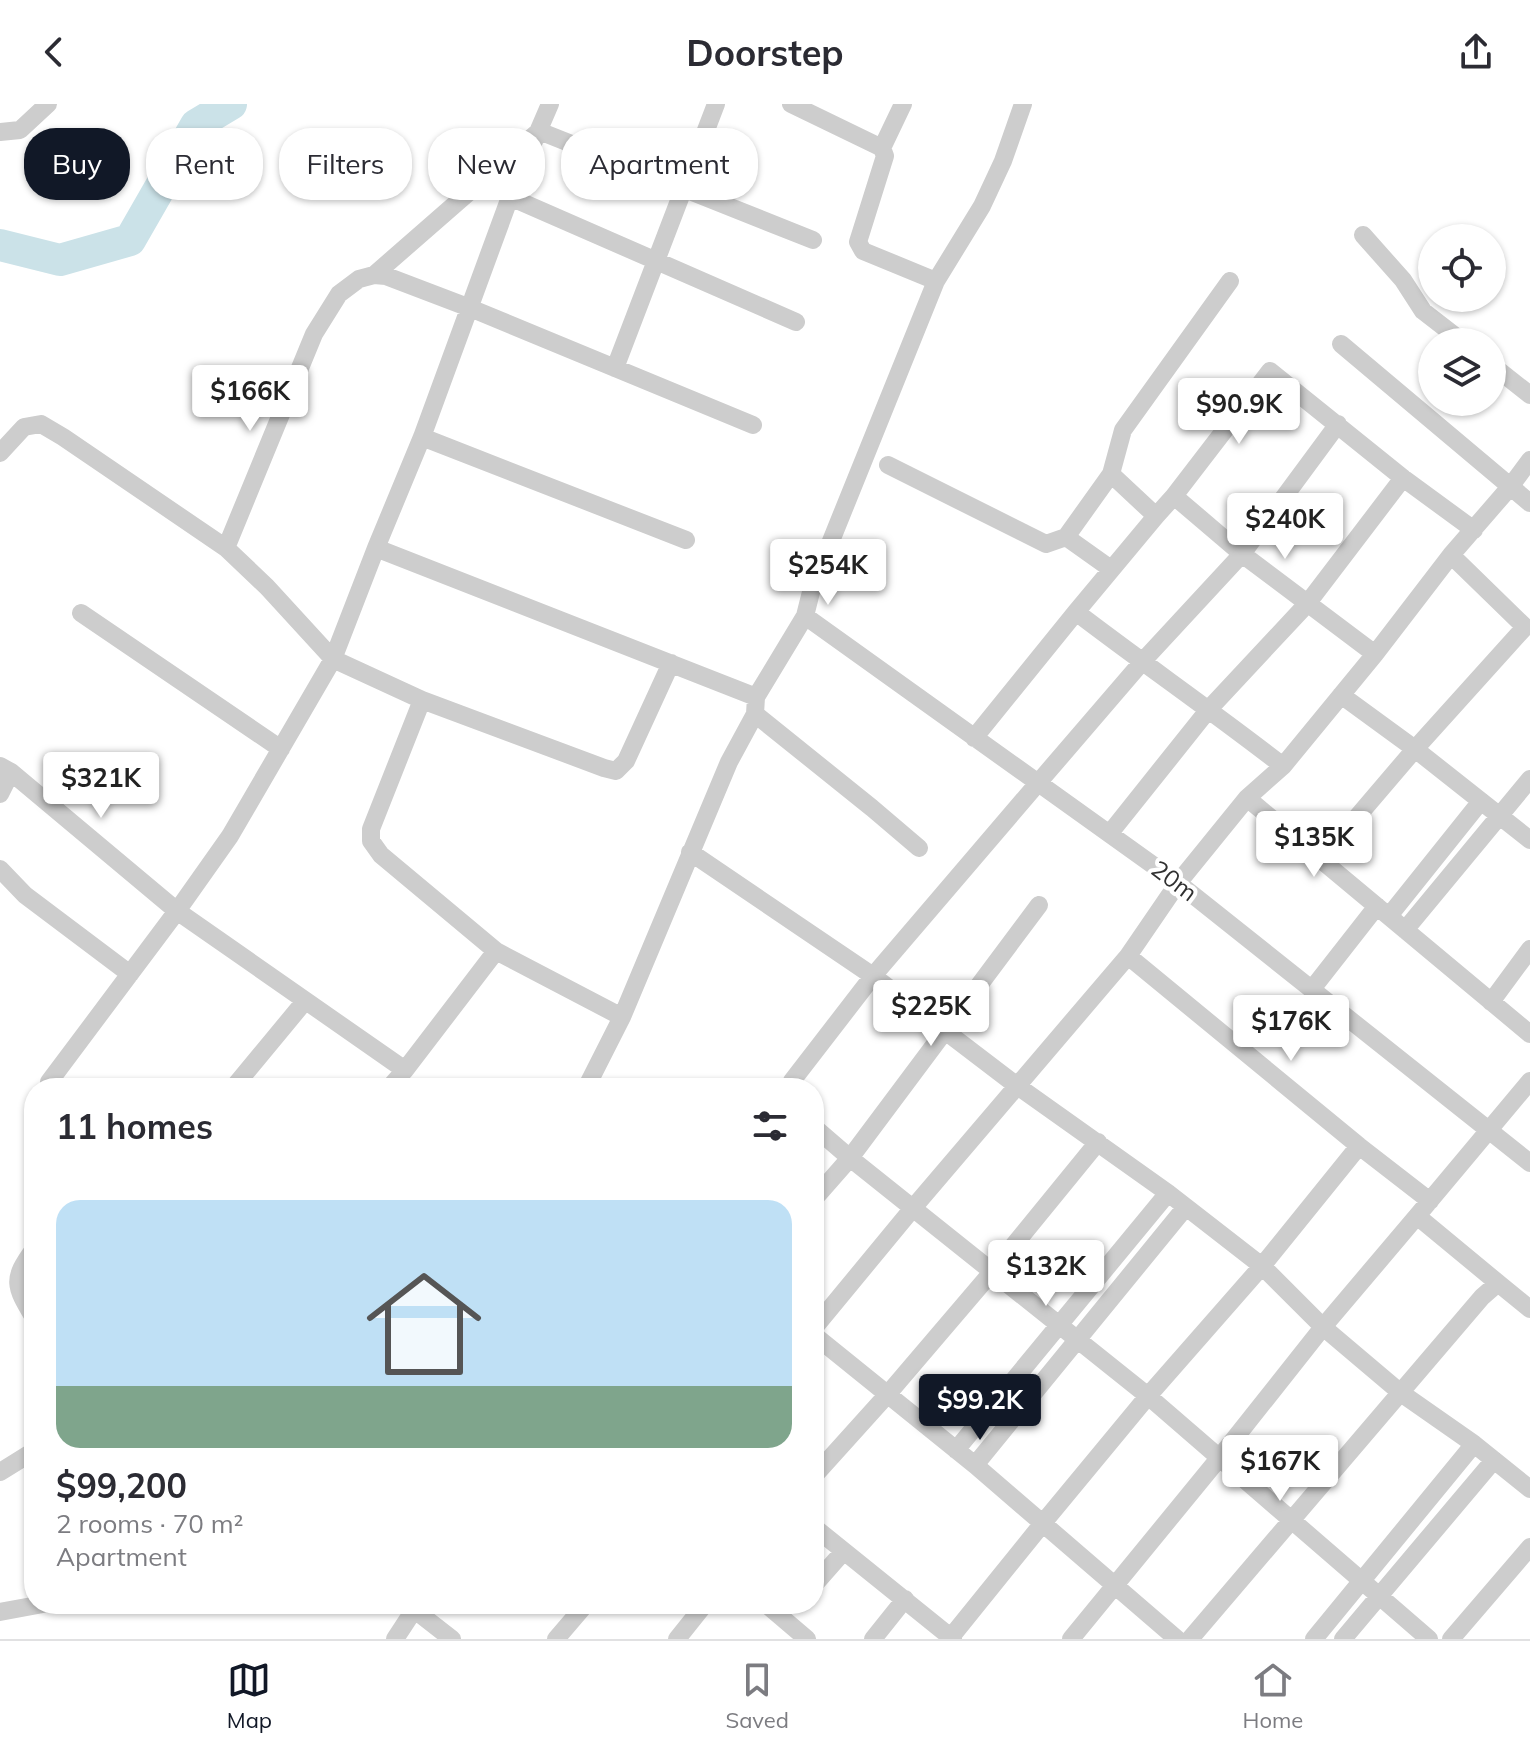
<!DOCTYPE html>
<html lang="en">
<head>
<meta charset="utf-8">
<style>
  body { margin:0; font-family:Mulish,sans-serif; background:#f7f7f7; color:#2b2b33; height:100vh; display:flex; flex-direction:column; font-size:30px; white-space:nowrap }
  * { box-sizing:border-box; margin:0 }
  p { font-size:26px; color:#7c7c81 }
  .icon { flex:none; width:44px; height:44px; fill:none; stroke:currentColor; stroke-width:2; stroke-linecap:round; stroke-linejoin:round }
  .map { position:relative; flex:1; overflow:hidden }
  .side { position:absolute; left:24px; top:974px; width:800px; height:536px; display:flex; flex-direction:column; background:#fff; border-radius:32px; box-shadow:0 2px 6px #0004 }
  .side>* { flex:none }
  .guide { position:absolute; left:24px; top:24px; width:800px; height:72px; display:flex; gap:16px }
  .fabs { position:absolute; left:1418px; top:120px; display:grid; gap:16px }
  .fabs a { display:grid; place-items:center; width:88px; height:88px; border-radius:50%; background:#fff; box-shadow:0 2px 6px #0004; font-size:40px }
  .price { position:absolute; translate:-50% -68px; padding:0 18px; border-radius:8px; background:#fff; color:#222; font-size:26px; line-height:52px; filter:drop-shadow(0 2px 4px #0008) }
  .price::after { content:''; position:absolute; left:50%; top:48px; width:24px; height:18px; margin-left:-12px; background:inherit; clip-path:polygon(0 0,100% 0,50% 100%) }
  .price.on { background:#111827; color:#fff }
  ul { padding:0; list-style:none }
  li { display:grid; align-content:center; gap:16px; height:424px; padding:0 32px }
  li span { display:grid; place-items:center; height:248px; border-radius:24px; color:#555 }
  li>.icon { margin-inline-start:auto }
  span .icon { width:144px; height:144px; fill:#fffc; stroke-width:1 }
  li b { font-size:34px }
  h2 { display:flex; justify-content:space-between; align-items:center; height:96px; padding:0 32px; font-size:34px }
  .pill { padding:0 28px; border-radius:32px; background:#fff; box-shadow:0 2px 6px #0004; font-size:28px; line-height:72px }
  .pill.on { background:#111827; color:#fff }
  header { display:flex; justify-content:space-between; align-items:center; height:104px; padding:0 32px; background:#fff; font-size:36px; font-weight:700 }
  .dock { display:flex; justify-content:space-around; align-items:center; height:112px; border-top:2px solid #e1e1e2; background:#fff; font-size:22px; color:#7c7c81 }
  .dock a { display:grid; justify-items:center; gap:4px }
  .dock .on { color:#111827 }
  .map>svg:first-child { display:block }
</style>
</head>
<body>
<header><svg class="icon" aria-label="back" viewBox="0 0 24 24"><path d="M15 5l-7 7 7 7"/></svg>Doorstep<svg class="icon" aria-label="share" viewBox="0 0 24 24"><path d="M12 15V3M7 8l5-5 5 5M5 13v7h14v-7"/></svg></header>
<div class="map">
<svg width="1530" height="1535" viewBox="0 0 1530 1535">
  <rect width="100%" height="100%" fill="#fff"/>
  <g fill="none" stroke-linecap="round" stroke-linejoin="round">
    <path stroke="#cbe2e8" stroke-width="32" d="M 0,141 L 60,156 L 130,136 L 196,21 L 231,0"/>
    <path stroke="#cdcdcd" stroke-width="18" d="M 791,0 L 882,44 L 885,52 L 858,138 L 863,147 L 936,177
      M 0,28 L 20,26 L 48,0
      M 882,44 L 903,0
      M 510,93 L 796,218
      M 1363,131 L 1403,176 L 1423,207 L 1463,238
      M 374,171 L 539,27 L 813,136
      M 1341,240 L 1530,399
      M 1492,261 L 1530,291
      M 615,264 L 716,0
      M 422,333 L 686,436
      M 0,349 L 24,323 L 41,320 L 63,333 L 226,444 L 267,483 L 333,555 L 422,596 L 604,664 L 616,667 L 626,657 L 671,559
      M 888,361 L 1046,440 L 1066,433 L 1111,465
      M 1174,392 L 1242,450 L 1375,550
      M 1156,412 L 1111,370 L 1123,326 L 1230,177
      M 1066,433 L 1111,370
      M 226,444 L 314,230 L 339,190 L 359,175 L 374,171 L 386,172 L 470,204 L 753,321
      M 376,444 L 756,593
      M 1076,508 C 1144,560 1215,609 1283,662
      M 81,509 L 281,645
      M 805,512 L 1178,779 L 1530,1059
      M 1341,591 L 1415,645 L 1530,736
      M 422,596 L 371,725 L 371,737 L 381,751 L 496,847 L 622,913
      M 755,610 L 872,704 L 919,744
      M 974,634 L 1076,508 L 1156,412 L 1174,392 L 1270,267 L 1403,374 L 1474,426
      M 0,662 L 11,668 L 177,807 L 405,966
      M 0,690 L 11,668
      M 1247,694 L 1530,930
      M 1110,729 L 1209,605 L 1307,500 L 1403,374
      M 690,748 L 873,872 L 1016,981 L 1168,1089 L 1262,1162 L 1323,1223 L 1401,1289 L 1474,1340 L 1530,1385
      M 1322,754 L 1415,645 L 1525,523 L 1451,451
      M 0,765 L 25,791 L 130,870
      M 1389,812 L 1481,697
      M 1405,826 L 1530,675
      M 1128,852 L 1359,1042 L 1430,1097
      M 1312,885 L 1377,802
      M 1491,898 L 1530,845
      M 49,984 L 49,978 L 177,807 L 230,732 L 333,555 L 376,444 L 422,333 L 510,93 L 550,0
      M 233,984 L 305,897
      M 389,984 L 405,966 L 496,847
      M 586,984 L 622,913 L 729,658 L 755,610 L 756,593 L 805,512 L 812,484 L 936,177 L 982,102 L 1003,57 L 1023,0
      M 790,984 L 792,977 L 873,872 L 1038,679 L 1142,558 L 1242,450 L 1338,320
      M 814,1023 L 850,1054 L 1148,1292 L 1429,1535
      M 814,1095 L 850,1054 L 1039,801
      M 1417,1112 L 1498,1179
      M 34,1145 C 11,1176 15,1182 34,1214
      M 814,1224 L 913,1104 L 1128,852 L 1178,779 L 1247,694 L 1283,662 L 1375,550 L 1451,451 L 1510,383 L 1530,356
      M 814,1231 L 975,1361 L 1177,1535
      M 956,1346 L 1168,1089
      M 975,1361 L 1185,1104
      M 0,1368 L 34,1347
      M 814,1372 L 887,1291 L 992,1168 L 1098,1038
      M 814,1423 L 953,1535
      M 814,1481 L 843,1448
      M 407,1500 L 452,1535
      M 766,1500 L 807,1535
      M 0,1508 L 43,1500
      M 951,1533 L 1043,1419 L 1148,1292 L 1262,1162 L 1359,1042
      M 395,1535 L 414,1506
      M 556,1535 L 586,1500
      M 677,1535 L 705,1500
      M 873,1535 L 905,1495
      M 1071,1535 L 1220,1353 L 1323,1223 L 1417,1112 L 1530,977
      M 1190,1535 L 1482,1193 L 1498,1179 L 1530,1205
      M 1314,1535 L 1474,1340
      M 1343,1535 L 1494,1356
      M 1451,1535 L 1530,1443"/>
  </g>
  <g text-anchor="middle" stroke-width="8" stroke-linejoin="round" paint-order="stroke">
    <g font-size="24" fill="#303030" stroke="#fff">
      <text transform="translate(1174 777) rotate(37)" y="8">20m</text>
    </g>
  </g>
</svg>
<div class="fabs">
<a><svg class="icon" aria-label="locate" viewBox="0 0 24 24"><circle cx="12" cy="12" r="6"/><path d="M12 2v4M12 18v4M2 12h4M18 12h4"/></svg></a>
<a><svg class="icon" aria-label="layers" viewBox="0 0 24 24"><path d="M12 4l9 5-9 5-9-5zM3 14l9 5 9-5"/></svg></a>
</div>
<b class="price" style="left:250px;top:329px">$166K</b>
<b class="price" style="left:1239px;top:342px">$90.9K</b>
<b class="price" style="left:1285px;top:457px">$240K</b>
<b class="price" style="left:828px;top:503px">$254K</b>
<b class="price" style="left:101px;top:716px">$321K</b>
<b class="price" style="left:1314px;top:775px">$135K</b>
<b class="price" style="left:931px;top:944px">$225K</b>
<b class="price" style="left:1291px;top:959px">$176K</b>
<b class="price" style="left:1046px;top:1204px">$132K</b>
<b class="price on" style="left:980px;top:1338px">$99.2K</b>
<b class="price" style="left:1280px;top:1399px">$167K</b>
<div class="guide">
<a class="pill on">Buy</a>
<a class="pill">Rent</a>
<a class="pill">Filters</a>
<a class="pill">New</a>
<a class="pill">Apartment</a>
</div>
<section class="side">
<h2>11 homes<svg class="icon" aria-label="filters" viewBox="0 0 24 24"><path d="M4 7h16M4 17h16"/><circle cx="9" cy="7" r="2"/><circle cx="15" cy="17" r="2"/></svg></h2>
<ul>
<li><span style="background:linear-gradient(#bfe0f5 75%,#7fa58c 0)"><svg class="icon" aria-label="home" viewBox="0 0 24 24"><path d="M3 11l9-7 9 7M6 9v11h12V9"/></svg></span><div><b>$99,200</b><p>2 rooms · 70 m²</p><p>Apartment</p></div></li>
</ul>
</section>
</div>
<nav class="dock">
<a class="on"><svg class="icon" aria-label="map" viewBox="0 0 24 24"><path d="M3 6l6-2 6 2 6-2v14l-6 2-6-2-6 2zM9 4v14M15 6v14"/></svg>Map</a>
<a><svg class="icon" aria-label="saved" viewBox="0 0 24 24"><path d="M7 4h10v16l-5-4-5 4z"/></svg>Saved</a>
<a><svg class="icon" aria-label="home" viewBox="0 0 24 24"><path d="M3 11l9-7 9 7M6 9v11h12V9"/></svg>Home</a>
</nav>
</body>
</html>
